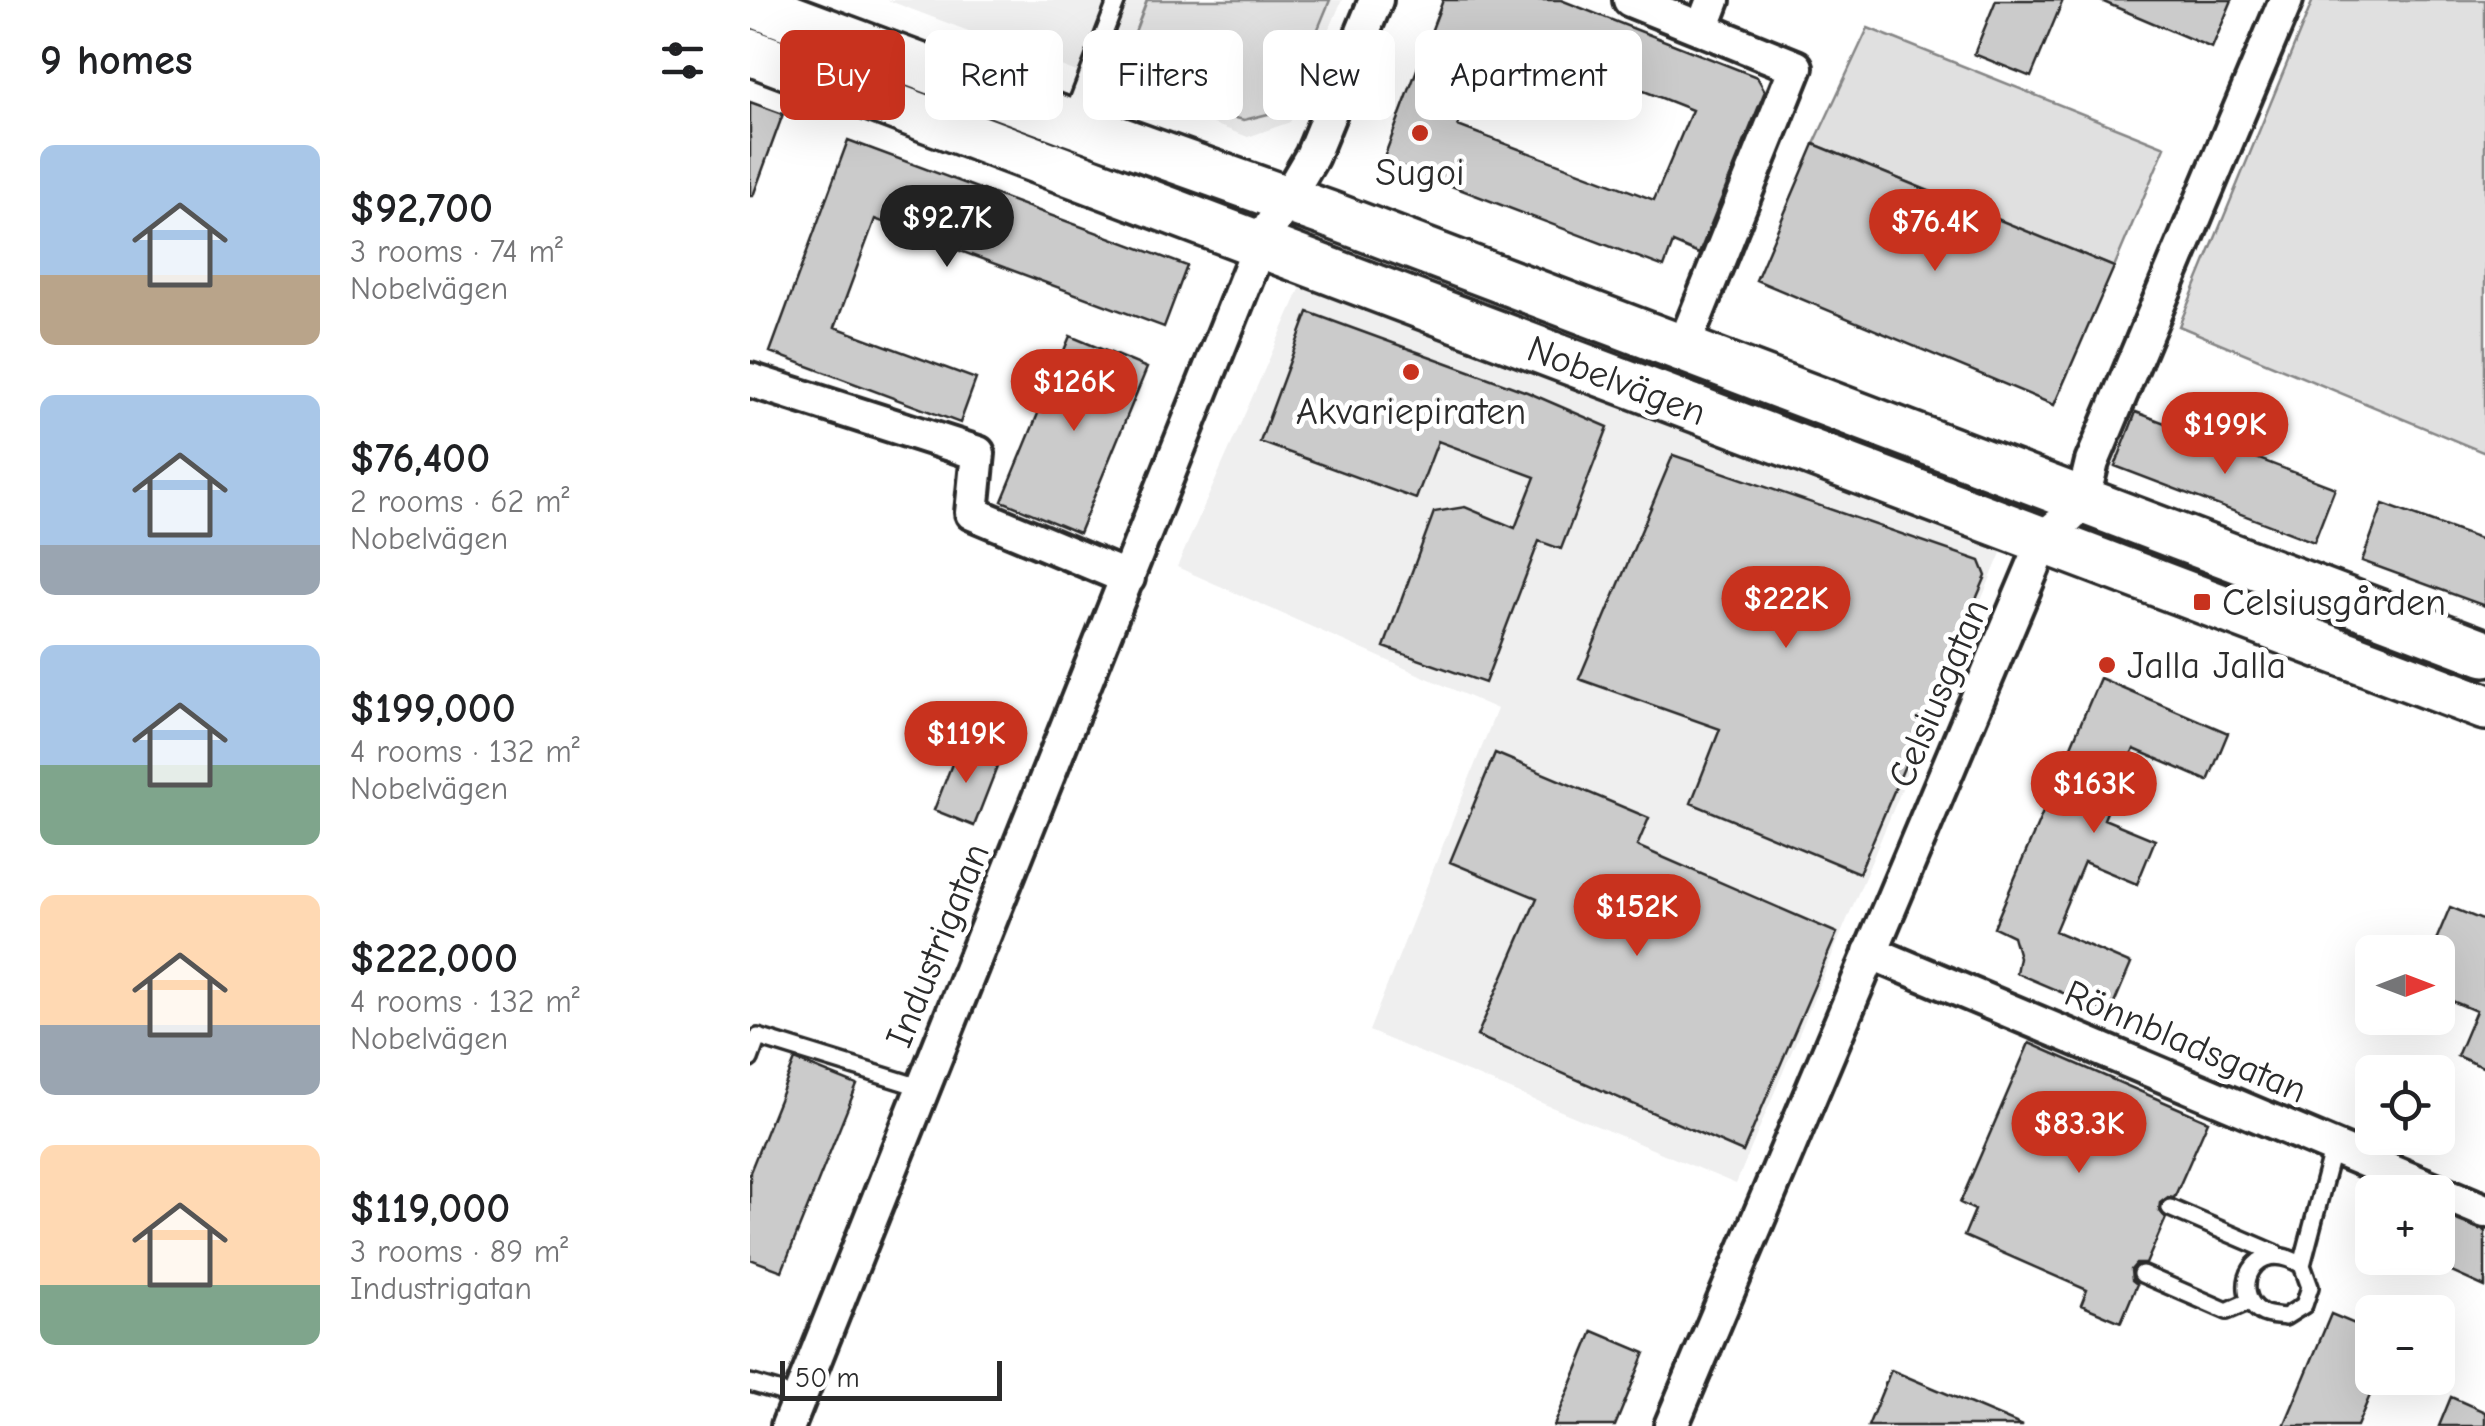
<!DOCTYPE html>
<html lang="en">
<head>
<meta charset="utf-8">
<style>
  body { margin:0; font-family:"Comic Neue",sans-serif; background:#f6f6f6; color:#202124; height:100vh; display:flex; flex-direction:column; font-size:38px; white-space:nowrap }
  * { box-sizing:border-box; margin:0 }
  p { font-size:32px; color:#757577 }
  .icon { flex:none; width:55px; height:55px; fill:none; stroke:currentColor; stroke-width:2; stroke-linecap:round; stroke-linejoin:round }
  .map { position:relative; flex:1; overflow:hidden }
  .details { display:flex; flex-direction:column; background:#fff; width:750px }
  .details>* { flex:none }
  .top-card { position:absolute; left:30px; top:30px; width:950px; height:90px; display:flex; gap:20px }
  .needle { width:65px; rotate:90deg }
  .controls { position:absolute; left:1605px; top:935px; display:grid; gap:20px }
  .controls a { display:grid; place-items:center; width:100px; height:100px; border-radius:15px; background:#fff; box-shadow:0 10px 40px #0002; font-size:50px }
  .scale { position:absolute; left:30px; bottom:25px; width:222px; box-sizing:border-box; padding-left:10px; border:5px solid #2b2b2b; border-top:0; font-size:28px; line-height:35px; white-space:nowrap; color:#2b2b2b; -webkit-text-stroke:8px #fff; paint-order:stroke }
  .price { position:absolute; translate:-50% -85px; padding:0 22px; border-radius:35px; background:#c8321e; color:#fff; font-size:32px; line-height:65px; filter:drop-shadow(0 2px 5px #0008) }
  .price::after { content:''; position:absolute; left:50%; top:60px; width:30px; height:22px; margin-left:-15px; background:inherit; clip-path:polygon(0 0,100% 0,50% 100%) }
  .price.current { background:#222; color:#fff }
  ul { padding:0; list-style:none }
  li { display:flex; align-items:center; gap:30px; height:250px; padding:0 40px }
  li span { display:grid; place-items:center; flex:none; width:280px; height:200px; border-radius:15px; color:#555 }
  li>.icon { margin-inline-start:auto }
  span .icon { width:120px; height:120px; fill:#fffc; stroke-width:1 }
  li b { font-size:42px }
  h2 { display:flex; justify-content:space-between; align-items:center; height:120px; padding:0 40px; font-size:42px }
  .tag { padding:0 35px; border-radius:15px; background:#fff; box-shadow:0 10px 40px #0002; font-size:35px; line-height:90px }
  .tag.current { background:#c8321e; color:#fff }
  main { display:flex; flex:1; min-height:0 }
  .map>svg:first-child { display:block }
</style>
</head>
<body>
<main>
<section class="details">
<h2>9 homes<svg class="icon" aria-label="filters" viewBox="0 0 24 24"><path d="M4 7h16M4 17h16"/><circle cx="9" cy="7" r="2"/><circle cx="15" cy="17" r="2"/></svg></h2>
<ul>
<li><span style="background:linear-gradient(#a9c7e8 65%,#b9a48a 0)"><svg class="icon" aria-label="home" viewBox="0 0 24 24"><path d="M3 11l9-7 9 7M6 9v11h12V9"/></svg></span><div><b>$92,700</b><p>3 rooms · 74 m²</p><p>Nobelvägen</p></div></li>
<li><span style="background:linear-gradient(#a9c7e8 75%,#9aa5b1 0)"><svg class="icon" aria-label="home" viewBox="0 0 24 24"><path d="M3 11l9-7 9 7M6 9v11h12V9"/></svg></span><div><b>$76,400</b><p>2 rooms · 62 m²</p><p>Nobelvägen</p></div></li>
<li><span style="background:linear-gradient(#a9c7e8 60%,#7fa58c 0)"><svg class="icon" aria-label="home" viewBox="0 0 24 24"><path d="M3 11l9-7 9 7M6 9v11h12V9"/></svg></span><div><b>$199,000</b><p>4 rooms · 132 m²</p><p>Nobelvägen</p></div></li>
<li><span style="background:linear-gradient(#ffd9b3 65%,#9aa5b1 0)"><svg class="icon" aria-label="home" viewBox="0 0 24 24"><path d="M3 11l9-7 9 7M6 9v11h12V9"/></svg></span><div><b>$222,000</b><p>4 rooms · 132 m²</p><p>Nobelvägen</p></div></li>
<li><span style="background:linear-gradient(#ffd9b3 70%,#7fa58c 0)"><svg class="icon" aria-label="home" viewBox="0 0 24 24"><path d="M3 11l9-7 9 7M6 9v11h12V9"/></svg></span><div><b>$119,000</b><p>3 rooms · 89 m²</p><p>Industrigatan</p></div></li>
</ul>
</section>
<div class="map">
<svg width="1735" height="1426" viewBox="0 0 1735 1426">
  <rect width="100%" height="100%" fill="#fff"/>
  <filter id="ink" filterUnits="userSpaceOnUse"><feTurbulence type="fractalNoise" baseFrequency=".01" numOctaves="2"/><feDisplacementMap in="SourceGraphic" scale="20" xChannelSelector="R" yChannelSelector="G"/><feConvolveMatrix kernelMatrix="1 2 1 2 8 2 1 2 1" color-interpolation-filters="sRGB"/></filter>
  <g filter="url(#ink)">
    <path fill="#efefef" d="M 137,0 L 592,0 L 540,122 L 498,137 Z
      M 555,278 L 1256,541 L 986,1184 L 619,1031 L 747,709 L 427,567 Z"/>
    <path fill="#e0e0e0" stroke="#868686" stroke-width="2.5" d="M 397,0 L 580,0 L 541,94 L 522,113 L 494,120 L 461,112 L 367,80 Z
      M 1563,0 L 1735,0 L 1735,453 L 1429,326 Z
      M 1118,28 L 1415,147 L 1364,267 L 1064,144 Z"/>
    <path fill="#cbcbcb" stroke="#2b2b2b" stroke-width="2.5" fill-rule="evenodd" d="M 693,0 L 811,0 L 1007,77 L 1015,91 L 949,254 L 923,243 L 914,267 L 633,160 ZM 739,45 L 790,65 L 795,52 L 942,110 L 904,200 L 708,126 Z
      M 1246,0 L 1313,0 L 1281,77 L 1224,54 Z
      M 1349,0 L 1482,0 L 1462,48 Z
      M 0,102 L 33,114 L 3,196 L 0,196 Z
      M 98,140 L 437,266 L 414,327 L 125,219 L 85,327 L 226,379 L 210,423 L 20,352 Z
      M 1064,144 L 1364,267 L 1304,405 L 1006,280 Z
      M 558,312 L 777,392 L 858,427 L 811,549 L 789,541 L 735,683 L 634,647 L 684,512 L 715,507 L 765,528 L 785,477 L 688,441 L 666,499 L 510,442 Z
      M 320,336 L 397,368 L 329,533 L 252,501 Z
      M 1386,412 L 1585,488 L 1564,542 L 1365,466 Z
      M 923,455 L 1230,561 L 1236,576 L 1109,873 L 941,803 L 970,729 L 829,679 Z
      M 1633,504 L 1735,541 L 1735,606 L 1612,561 Z
      M 1350,678 L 1478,733 L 1458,781 L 1384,749 L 1354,819 L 1405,840 L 1387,884 L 1334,862 L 1305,931 L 1381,964 L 1360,1013 L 1266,973 L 1269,957 L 1263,936 L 1244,927 Z
      M 209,746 L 249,762 L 224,826 L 184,810 Z
      M 745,753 L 899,818 L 887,846 L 1087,933 L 993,1152 L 727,1036 L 787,898 L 700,862 Z
      M 1700,907 L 1735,921 L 1735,1068 L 1707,1056 L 1726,1011 L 1688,995 L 1688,952 L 1681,952 Z
      M 1279,1043 L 1458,1121 L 1424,1198 L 1418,1197 L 1410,1203 L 1409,1210 L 1416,1218 L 1396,1264 L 1386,1264 L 1381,1270 L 1382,1280 L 1387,1284 L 1371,1322 L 1331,1305 L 1337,1290 L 1214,1236 L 1225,1210 L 1210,1203 Z
      M 45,1060 L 107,1085 L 32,1271 L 0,1259 L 0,1172 Z
      M 1688,1213 L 1735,1231 L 1735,1287 L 1688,1266 Z
      M 1581,1314 L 1622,1331 L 1622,1379 L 1626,1381 L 1607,1426 L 1534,1426 Z
      M 843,1331 L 895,1353 L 865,1426 L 804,1426 Z
      M 1141,1370 L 1273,1426 L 1118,1426 Z
      M 1701,1397 L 1735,1412 L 1735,1426 L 1689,1426 Z"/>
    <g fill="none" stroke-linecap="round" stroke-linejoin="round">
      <defs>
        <path id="lane" d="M 321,119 L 367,0
          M 0,1059 L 8,1037 L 173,1088
          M 1420,1208 L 1525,1253
          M 1552,1265 C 1503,1234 1480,1293 1511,1312 C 1517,1316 1528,1316 1535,1317 L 1554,1305 L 1560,1287 L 1552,1265 L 1583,1147
          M 1392,1274 L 1477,1311 L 1500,1301
          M 0,1383 L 31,1392"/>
        <path id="street" d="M 880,0 L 952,29
          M 933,348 L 1046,67 L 952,29 L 963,0
          M 0,380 L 228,453 L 222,513 L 378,578
          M 1120,952 L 1735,1211
          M 38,1426 L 510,244 L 562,156 L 626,0
          M 921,1426 L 1294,541 C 1302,526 1315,523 1324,511 C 1335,498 1338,477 1342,462 L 1536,0"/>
        <path id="secondary" d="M 0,3 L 319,122 L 578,214 L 1735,653
          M 0,52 L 1735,707"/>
      </defs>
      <use href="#lane" stroke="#2b2b2b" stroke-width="22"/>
      <use href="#street" stroke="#2b2b2b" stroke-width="40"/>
      <use href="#secondary" stroke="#2b2b2b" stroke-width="52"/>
      <use href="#lane" stroke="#fff" stroke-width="15"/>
      <use href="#street" stroke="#fff" stroke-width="32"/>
      <use href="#secondary" stroke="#fff" stroke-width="45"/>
    </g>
  </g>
  <g fill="#c8321e" stroke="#fff" stroke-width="4">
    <circle cx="670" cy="133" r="10"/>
    <circle cx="661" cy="372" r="10"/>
    <rect x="1442" y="592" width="20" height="20" rx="5"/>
    <circle cx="1357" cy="665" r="10"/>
  </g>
  <g text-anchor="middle" stroke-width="10" stroke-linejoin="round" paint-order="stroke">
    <g font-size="38" fill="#2b2b2b" stroke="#fff">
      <text x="670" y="185">Sugoi</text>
      <text x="661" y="424">Akvariepiraten</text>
      <text x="1472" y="615" text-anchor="start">Celsiusgården</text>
      <text x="1377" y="678" text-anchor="start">Jalla Jalla</text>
    </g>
    <g font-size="38" fill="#2b2b2b" stroke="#fff">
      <text transform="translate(867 380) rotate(21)" y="13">Nobelvägen</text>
      <text transform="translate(1188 693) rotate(-67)" y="13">Celsiusgatan</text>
      <text transform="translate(187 945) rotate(-68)" y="13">Industrigatan</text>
      <text transform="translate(1436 1041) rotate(23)" y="13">Rönnbladsgatan</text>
    </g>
  </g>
</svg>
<div class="controls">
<a><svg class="needle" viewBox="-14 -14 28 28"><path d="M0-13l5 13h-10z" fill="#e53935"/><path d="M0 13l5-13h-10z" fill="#757577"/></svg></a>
<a><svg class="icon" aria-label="locate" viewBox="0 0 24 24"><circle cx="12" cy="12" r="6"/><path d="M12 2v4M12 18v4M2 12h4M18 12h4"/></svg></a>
<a>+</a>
<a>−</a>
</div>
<div class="scale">50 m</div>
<b class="price current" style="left:197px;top:270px">$92.7K</b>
<b class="price" style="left:1185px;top:274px">$76.4K</b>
<b class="price" style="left:324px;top:434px">$126K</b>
<b class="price" style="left:1475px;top:477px">$199K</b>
<b class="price" style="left:1036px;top:651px">$222K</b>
<b class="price" style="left:216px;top:786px">$119K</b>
<b class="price" style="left:1344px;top:836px">$163K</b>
<b class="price" style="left:887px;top:959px">$152K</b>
<b class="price" style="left:1329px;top:1176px">$83.3K</b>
<div class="top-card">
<a class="tag current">Buy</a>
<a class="tag">Rent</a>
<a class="tag">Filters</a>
<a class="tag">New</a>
<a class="tag">Apartment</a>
</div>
</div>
</main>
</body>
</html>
